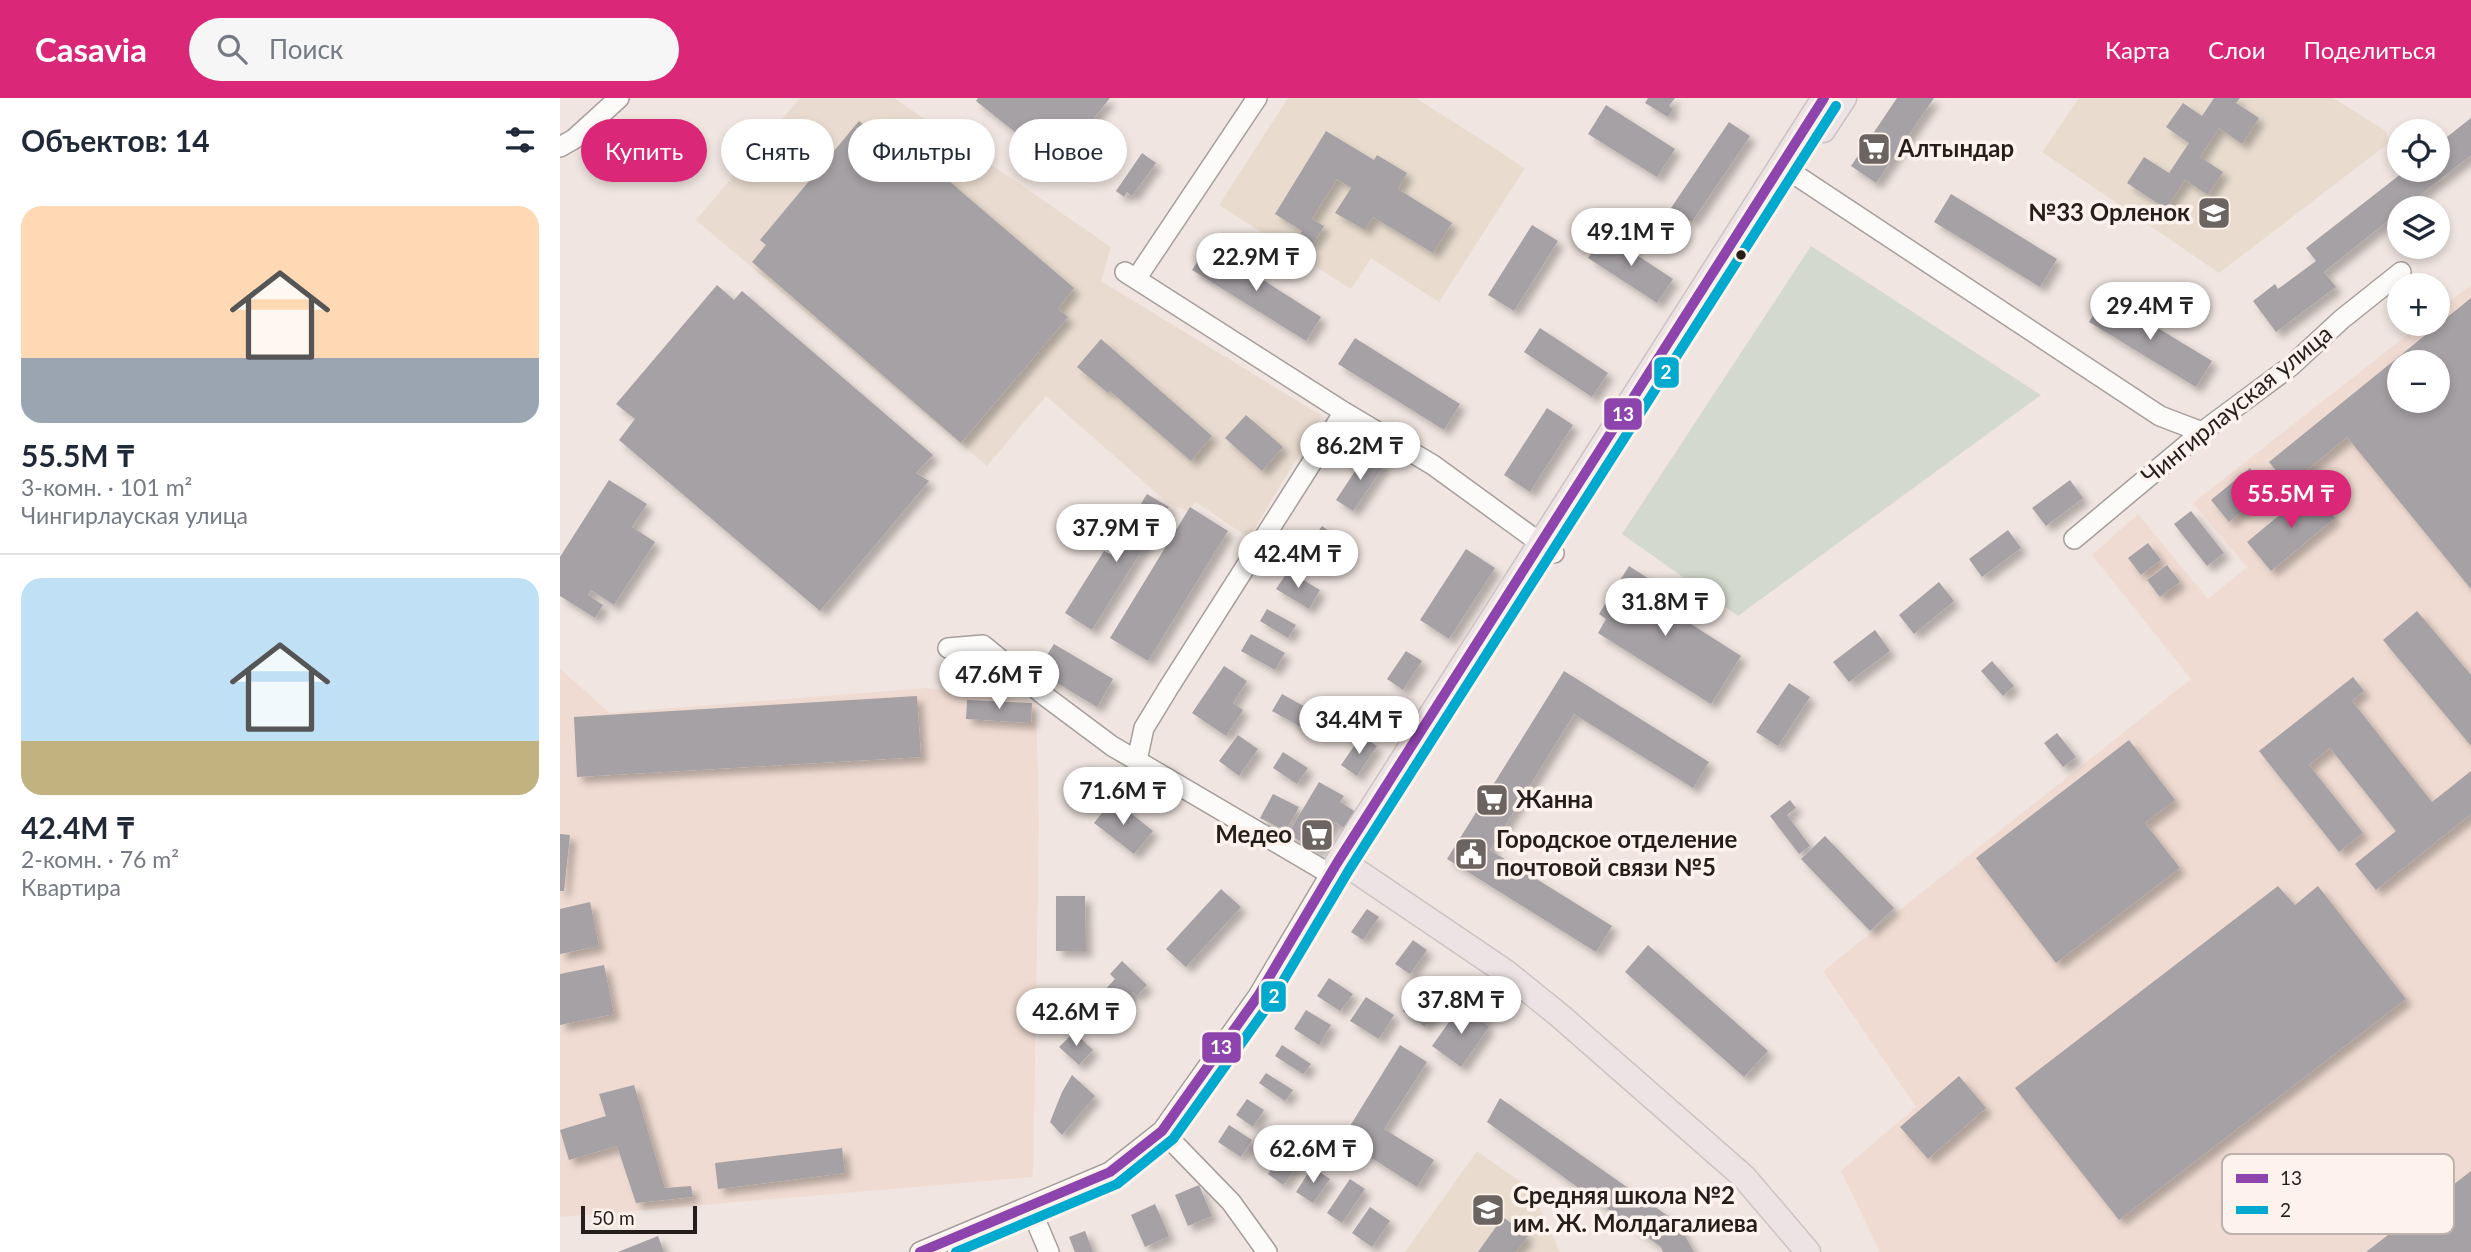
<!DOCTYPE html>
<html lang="ru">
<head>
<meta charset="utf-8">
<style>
  body { margin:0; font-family:Lato,sans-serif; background:#f6f6f7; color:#1f2937; height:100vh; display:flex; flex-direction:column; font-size:26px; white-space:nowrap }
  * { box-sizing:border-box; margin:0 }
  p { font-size:23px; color:#747a83 }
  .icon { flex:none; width:38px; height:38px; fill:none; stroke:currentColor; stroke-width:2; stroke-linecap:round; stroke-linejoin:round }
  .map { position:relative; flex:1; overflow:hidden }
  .side { display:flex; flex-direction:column; background:#fff; width:560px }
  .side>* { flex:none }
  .top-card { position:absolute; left:21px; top:21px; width:665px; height:63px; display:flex; gap:14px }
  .tools { position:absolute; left:1827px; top:21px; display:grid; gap:14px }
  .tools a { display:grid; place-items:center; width:63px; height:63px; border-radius:50%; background:#fff; box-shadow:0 4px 10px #0003; font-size:35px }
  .scale { position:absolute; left:21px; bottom:18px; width:116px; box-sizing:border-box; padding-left:7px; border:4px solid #251e1b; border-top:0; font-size:19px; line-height:24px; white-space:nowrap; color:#251e1b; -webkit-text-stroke:5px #fef2ec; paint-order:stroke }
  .price { position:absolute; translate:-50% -60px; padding:0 16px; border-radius:24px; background:#fff; color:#222; font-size:23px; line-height:46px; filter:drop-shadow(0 2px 4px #0008) }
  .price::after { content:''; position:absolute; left:50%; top:42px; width:21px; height:16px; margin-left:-10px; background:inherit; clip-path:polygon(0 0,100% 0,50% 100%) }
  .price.current { background:#db2777; color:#fff }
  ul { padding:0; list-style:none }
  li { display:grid; align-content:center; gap:14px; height:371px; padding:0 21px }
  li+li { border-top:2px solid #e0e1e3 }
  li span { display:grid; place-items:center; height:217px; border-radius:21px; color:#555 }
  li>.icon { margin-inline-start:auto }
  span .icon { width:126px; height:126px; fill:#fffc; stroke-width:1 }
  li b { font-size:30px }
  h2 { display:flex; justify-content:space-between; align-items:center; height:84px; padding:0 21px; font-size:30px }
  .tag { padding:0 24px; border-radius:32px; background:#fff; box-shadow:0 4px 10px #0003; font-size:24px; line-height:63px }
  .tag.current { background:#db2777; color:#fff }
  header { display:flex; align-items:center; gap:42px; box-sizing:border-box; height:98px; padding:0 35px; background:#db2777; color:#fff }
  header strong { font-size:33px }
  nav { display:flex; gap:38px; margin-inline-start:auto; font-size:24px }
  .search { width:490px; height:63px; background:#f6f6f7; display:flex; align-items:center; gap:18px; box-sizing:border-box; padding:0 24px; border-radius:38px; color:#747a83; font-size:26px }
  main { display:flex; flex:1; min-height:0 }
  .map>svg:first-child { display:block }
</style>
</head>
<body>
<header>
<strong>Casavia</strong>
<div class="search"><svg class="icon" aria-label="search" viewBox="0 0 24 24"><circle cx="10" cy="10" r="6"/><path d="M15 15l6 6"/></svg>Поиск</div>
<nav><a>Карта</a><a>Слои</a><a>Поделиться</a></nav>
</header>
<main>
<section class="side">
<h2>Объектов: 14<svg class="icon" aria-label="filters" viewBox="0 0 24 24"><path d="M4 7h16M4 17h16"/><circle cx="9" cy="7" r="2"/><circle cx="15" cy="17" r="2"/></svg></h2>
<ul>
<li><span style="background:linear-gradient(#ffd9b3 70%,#9aa5b1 0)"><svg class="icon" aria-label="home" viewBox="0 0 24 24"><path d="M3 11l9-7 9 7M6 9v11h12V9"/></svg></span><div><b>55.5M ₸</b><p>3-комн. · 101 m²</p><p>Чингирлауская улица</p></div></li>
<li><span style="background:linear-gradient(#bfe0f5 75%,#c2b280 0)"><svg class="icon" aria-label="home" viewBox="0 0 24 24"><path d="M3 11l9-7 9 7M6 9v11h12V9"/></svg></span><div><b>42.4M ₸</b><p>2-комн. · 76 m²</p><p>Квартира</p></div></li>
</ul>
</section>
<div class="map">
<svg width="1911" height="1154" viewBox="0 0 1911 1154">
  <defs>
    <filter id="shadow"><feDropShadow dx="6" dy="6" stdDeviation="3.5" flood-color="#0004"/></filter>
  </defs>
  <rect width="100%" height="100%" fill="#f0e5e0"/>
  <path fill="#e9dbcf" d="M 240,0 L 334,0 L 551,149 L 541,183 L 762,318 L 689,440 L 636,404 L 627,413 L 608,405 L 486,298 L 427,368 L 136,122 Z"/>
  <path fill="#efdbd1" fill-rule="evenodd" d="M 1911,187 L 1911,1154 L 1320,1154 L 1281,1073 L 1356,1009 L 1263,873 L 1631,581 L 1532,457 L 1578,416 L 1648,501 L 1687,469 L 1633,405 L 1861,226 L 1878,226 L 1878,213 ZM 1839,264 L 1878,264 L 1878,303 L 1839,303 Z
    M 0,571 L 50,615 L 367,590 L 476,604 L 479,725 L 473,1079 L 0,1119 Z"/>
  <path fill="#e9dccf" d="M 728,0 L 856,0 L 965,70 L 879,204 L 811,160 L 791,191 L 659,107 Z
    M 1519,0 L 1773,0 L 1826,33 L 1829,45 L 1659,175 L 1482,54 Z
    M 917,1053 L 971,1091 L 1000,1154 L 845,1154 Z"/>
  <path fill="#d4d9cd" d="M 1251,148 L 1481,297 L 1178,518 L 1062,436 Z"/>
  <path fill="#a6a1a5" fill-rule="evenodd" filter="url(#shadow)" d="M 418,0 L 550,0 L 507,54 L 496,45 L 485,58 L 416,3 Z
    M 1088,0 L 1115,0 L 1109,8 L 1113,11 L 1108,19 L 1085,5 Z
    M 1337,0 L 1374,0 L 1316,85 L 1291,68 Z
    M 1654,0 L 1680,0 L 1676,5 L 1699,20 L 1682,46 L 1659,30 L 1640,59 L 1663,74 L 1648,97 L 1625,82 L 1606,111 L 1567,85 L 1584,59 L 1609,75 L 1629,45 L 1606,29 L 1623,5 L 1642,18 Z
    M 1046,7 L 1115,51 L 1097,79 L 1028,36 Z
    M 1911,20 L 1911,57 L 1844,110 L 1839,110 L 1839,114 L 1764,174 L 1776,189 L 1716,234 L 1693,203 L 1715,186 L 1718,191 L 1756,163 L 1746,150 L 1846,72 L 1878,72 L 1878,46 Z
    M 299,23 L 314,35 L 321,25 L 514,190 L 498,211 L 508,219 L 401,345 L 192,164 L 206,147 L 200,142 Z
    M 1169,24 L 1190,38 L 1132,124 L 1111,110 Z
    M 766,33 L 814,62 L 817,57 L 847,75 L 838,91 L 892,125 L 873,155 L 813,119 L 805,132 L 775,115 L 791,90 L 777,81 L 752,121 L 764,128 L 753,146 L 739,138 L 742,133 L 715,116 Z
    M 582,55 L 596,65 L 572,98 L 567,94 L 564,99 L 556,93 Z
    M 1391,96 L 1497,161 L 1480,189 L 1374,124 Z
    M 972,127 L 998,143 L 954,213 L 928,197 Z
    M 1045,136 L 1113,181 L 1097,205 L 1028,160 Z
    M 648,147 L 761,219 L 746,243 L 632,172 Z
    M 157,187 L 174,202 L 182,193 L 373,357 L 356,375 L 369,383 L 260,513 L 59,342 L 75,321 L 56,306 Z
    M 1545,198 L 1652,263 L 1636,289 L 1529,224 Z
    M 1911,200 L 1911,491 L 1787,339 L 1728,388 L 1709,364 ZM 1839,264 L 1878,264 L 1878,303 L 1839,303 Z
    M 980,230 L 1048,275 L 1032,299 L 964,254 Z
    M 795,240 L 900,306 L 884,332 L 778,266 Z
    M 541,241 L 652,338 L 631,363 L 550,293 L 548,295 L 517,269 Z
    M 987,310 L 1013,327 L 970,394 L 944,377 Z
    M 686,317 L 723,349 L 702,373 L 665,340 Z
    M 807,355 L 825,366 L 793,413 L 776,402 Z
    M 1690,370 L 1708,392 L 1669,424 L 1651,402 Z
    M 49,382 L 87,406 L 72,429 L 95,444 L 54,507 L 31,492 L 28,497 L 43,507 L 35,520 L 0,498 L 0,459 Z
    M 1510,382 L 1523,400 L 1486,428 L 1472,410 Z
    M 1751,391 L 1775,420 L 1711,473 L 1687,444 Z
    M 587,396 L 609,409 L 532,532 L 505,515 L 544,453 L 550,456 Z
    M 630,409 L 668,433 L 588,563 L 550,540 Z
    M 1631,413 L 1664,455 L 1647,468 L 1614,426 Z
    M 762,428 L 779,440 L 758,470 L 741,458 Z
    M 1448,432 L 1461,450 L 1422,479 L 1409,461 Z
    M 1588,445 L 1601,462 L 1581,477 L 1568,460 Z
    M 906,451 L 935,470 L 889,541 L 860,522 Z
    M 1607,467 L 1620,484 L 1600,499 L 1587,482 Z
    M 1069,468 L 1106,492 L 1098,505 L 1181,558 L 1151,606 L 1038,535 L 1046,521 L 1039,516 Z
    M 728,473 L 760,492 L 749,511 L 716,491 Z
    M 1379,484 L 1394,503 L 1354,536 L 1339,517 Z
    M 707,511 L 736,527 L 728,540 L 700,523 Z
    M 1857,513 L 1911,577 L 1911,648 L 1823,542 Z
    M 1315,532 L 1330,553 L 1289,584 L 1273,564 Z
    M 691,536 L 725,555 L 715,572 L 681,553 Z
    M 494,546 L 553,581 L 537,609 L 477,573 Z
    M 846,553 L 862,563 L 843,592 L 827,581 Z
    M 1432,563 L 1454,588 L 1443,598 L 1421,573 Z
    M 664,568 L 687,583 L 673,605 L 683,612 L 666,638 L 632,615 Z
    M 1004,573 L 1149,664 L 1133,690 L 1014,616 L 930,752 L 1052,828 L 1036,854 L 887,761 Z
    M 1793,579 L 1804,593 L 1792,603 L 1872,704 L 1911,673 L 1911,716 L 1816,792 L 1795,766 L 1836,733 L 1770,650 L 1749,667 L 1803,735 L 1779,754 L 1699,653 Z
    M 1229,585 L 1250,599 L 1218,648 L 1196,634 Z
    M 722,596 L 756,615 L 746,632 L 712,613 Z
    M 357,598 L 361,659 L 17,679 L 14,619 Z
    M 407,602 L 472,605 L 471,625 L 406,621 Z
    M 1497,635 L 1516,659 L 1503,669 L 1484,645 Z
    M 678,637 L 698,651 L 679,678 L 659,663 Z
    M 801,638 L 817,648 L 797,678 L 781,667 Z
    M 1569,642 L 1615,702 L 1585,725 L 1620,770 L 1496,865 L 1416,760 Z
    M 723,654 L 748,670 L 737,686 L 713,670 Z
    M 759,684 L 784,698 L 780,704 L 796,714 L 786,731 L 775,724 L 758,754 L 728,736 Z
    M 713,696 L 739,709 L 726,733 L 700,720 Z
    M 553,701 L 593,733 L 574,756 L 534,725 Z
    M 1230,702 L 1236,710 L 1227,717 L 1250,748 L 1239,756 L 1210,718 Z
    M 0,736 L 10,737 L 4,793 L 0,793 Z
    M 1265,738 L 1334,810 L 1310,833 L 1241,761 Z
    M 1718,788 L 1735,807 L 1758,788 L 1846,901 L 1559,1122 L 1455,990 Z
    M 661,791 L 681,809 L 626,869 L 606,851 Z
    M 496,798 L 525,798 L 526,853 L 496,853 Z
    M 30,804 L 39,848 L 0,856 L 0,811 Z
    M 807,811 L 819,819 L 803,842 L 791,834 Z
    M 853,842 L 867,852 L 850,876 L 835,866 Z
    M 1088,847 L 1208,953 L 1184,979 L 1065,874 Z
    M 562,863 L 587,887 L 577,898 L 573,894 L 543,926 L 527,911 L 555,881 L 550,876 Z
    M 44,867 L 54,916 L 0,927 L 0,876 Z
    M 769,880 L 793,896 L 780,913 L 757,898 Z
    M 858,892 L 881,908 L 865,929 L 843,913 Z
    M 806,899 L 834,917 L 819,941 L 790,923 Z
    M 899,910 L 910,918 L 915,911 L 927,919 L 923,924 L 929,929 L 901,969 L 872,948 Z
    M 746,912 L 771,927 L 759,947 L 734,931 Z
    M 514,934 L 533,952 L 519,967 L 499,949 Z
    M 722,947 L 751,966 L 743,976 L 715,958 Z
    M 840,947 L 867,964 L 824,1031 L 874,1062 L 857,1089 L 782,1041 Z
    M 706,975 L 733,992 L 725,1003 L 699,985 Z
    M 512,977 L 535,998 L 502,1037 L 490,1024 L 502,994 Z
    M 1399,978 L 1426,1010 L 1368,1061 L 1340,1029 Z
    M 74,987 L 105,1090 L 131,1088 L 133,1099 L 76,1105 L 57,1048 L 9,1062 L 0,1032 L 46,1018 L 39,996 Z
    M 940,1000 L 1118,1125 L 1134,1154 L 1103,1154 L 1101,1149 L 927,1024 Z
    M 687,1001 L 704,1012 L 693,1029 L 676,1017 Z
    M 669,1027 L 692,1042 L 681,1059 L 658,1044 Z
    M 282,1050 L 285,1075 L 158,1091 L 155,1065 Z
    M 726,1052 L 741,1064 L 723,1087 L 708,1076 Z
    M 752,1069 L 770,1081 L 753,1105 L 736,1094 Z
    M 1911,1073 L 1911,1154 L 1806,1154 Z
    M 790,1081 L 805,1091 L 782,1125 L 767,1115 Z
    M 639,1087 L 652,1118 L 628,1128 L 615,1097 Z
    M 595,1106 L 609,1138 L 585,1149 L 571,1117 Z
    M 810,1109 L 830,1123 L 812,1149 L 792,1135 Z
    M 943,1119 L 968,1138 L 956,1154 L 918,1154 Z
    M 525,1133 L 533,1154 L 515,1154 L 509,1139 Z
    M 98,1138 L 104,1154 L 58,1154 Z"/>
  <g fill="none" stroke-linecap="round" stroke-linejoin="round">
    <defs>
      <path id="minor" d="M 0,49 L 14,41 L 59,0
        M 1222,68 L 1600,318 L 1642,334
        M 565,174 L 784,314 L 873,367 L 994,455
        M 576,181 L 697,0
        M 1514,441 L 1642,334 L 1731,268 L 1782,221 L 1841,174
        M 388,550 L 423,547 L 485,598 L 552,648 L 770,776
        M 577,662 L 584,630 L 609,589 L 784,314
        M 602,1033 L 671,1104 L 707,1154
        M 470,1109 L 489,1154
        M 360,1154 L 550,1074 L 602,1033 L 698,898 L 777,765"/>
      <path id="major" d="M 1263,32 L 1284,0
        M 1248,1154 L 1184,1079 L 999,917 L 947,875 L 792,770 L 777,765 L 1264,0"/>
    </defs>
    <use href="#minor" stroke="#a69e9a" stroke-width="22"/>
    <use href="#major" stroke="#cac4c2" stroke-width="27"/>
    <use href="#minor" stroke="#fdfbfa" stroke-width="19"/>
    <use href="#major" stroke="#ede2e4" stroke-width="24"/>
    <defs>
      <path id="bus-1" d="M 360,1154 L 550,1074 L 602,1033 L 698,898 L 777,765 L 1264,0"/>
      <path id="bus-2" d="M 396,1154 L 557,1086 L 613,1041 L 710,905 L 789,772 L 1276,8"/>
    </defs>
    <use href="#bus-1" stroke="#fef2ec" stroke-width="16"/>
    <use href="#bus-2" stroke="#fef2ec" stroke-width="16"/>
    <use href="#bus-1" stroke="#8e44ad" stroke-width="10"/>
    <use href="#bus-2" stroke="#00a9ce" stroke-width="10"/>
  </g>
  <defs>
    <symbol id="supermarket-square" viewBox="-11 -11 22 22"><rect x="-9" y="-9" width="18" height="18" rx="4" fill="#6c6460" stroke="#fef2ec"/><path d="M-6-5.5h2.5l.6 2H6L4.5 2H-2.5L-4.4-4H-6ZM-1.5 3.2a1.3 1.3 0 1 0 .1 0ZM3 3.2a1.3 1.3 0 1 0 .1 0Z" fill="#fff"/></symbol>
    <symbol id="school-square" viewBox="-11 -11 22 22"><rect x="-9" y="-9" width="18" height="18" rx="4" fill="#6c6460" stroke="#fef2ec"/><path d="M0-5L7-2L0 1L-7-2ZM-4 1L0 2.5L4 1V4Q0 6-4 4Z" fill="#fff"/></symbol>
    <symbol id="civic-square" viewBox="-11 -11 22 22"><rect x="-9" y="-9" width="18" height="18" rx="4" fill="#6c6460" stroke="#fef2ec"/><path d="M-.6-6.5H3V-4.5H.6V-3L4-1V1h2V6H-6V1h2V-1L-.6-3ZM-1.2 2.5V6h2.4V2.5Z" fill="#fff"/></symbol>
  </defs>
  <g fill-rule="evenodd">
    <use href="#supermarket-square" x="1295" y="32" width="38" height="38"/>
    <use href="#school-square" x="1635" y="96" width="38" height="38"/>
    <use href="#supermarket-square" x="913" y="683" width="38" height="38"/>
    <use href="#supermarket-square" x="738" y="718" width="38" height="38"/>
    <use href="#civic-square" x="892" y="737" width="38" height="38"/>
    <use href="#school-square" x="909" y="1093" width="38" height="38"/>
  </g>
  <circle fill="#251e1b" stroke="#fef2ec" stroke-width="2.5" cx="1181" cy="157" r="6"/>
  <g text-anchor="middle" stroke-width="7" stroke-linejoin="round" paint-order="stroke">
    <g font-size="24" font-weight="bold" fill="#251e1b" stroke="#fef2ec" text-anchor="start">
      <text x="1338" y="59">Алтындар</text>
      <text x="1630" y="123" text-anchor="end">№33 Орленок</text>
      <text x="956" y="710">Жанна</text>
      <text x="732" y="745" text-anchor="end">Медео</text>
      <text x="936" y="750">Городское отделение<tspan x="936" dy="28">почтовой связи №5</tspan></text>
      <text x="953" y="1106">Средняя школа №2<tspan x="953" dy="28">им. Ж. Молдагалиева</tspan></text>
    </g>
    <g font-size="24" fill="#251e1b" stroke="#fef2ec">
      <text transform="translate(1677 307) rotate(-39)" y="8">Чингирлауская улица</text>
    </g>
  </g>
  <rect x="1662" y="1056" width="232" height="80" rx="10" fill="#fef2ec" stroke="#bdb2ad" stroke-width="2"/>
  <rect x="1676" y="1076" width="32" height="9" fill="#8e44ad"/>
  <rect x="1676" y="1108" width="32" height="8" fill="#00a9ce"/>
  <g font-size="19" fill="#251e1b">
    <text x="1720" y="1087">13</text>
    <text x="1720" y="1119">2</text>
  </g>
  <g stroke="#fef2ec" stroke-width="2.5">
    <rect x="1093" y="258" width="27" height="33" rx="7" fill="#00a9ce"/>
    <rect x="1043" y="299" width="40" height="34" rx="7" fill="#8e44ad"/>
    <rect x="700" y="882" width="27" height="33" rx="7" fill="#00a9ce"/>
    <rect x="641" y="933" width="41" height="33" rx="7" fill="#8e44ad"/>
  </g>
  <g font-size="19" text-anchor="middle" font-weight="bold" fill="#fff">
    <text x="1106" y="281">2</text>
    <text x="1063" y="323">13</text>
    <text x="714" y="905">2</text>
    <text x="661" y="956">13</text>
  </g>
</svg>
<div class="tools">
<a><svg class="icon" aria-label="locate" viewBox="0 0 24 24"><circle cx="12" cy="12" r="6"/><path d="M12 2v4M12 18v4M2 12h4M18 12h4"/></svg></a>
<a><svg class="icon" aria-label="layers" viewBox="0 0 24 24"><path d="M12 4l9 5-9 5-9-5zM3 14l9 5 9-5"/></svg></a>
<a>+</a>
<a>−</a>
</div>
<div class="scale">50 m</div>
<b class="price" style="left:1071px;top:170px">49.1M ₸</b>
<b class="price" style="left:696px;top:195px">22.9M ₸</b>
<b class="price" style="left:1590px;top:244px">29.4M ₸</b>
<b class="price" style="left:800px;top:384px">86.2M ₸</b>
<b class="price current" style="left:1731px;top:432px">55.5M ₸</b>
<b class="price" style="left:556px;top:466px">37.9M ₸</b>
<b class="price" style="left:738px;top:492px">42.4M ₸</b>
<b class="price" style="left:1105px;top:540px">31.8M ₸</b>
<b class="price" style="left:439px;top:613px">47.6M ₸</b>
<b class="price" style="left:799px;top:658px">34.4M ₸</b>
<b class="price" style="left:563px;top:729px">71.6M ₸</b>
<b class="price" style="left:901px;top:938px">37.8M ₸</b>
<b class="price" style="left:516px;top:950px">42.6M ₸</b>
<b class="price" style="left:753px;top:1087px">62.6M ₸</b>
<div class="top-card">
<a class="tag current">Купить</a>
<a class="tag">Снять</a>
<a class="tag">Фильтры</a>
<a class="tag">Новое</a>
</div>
</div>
</main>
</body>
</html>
